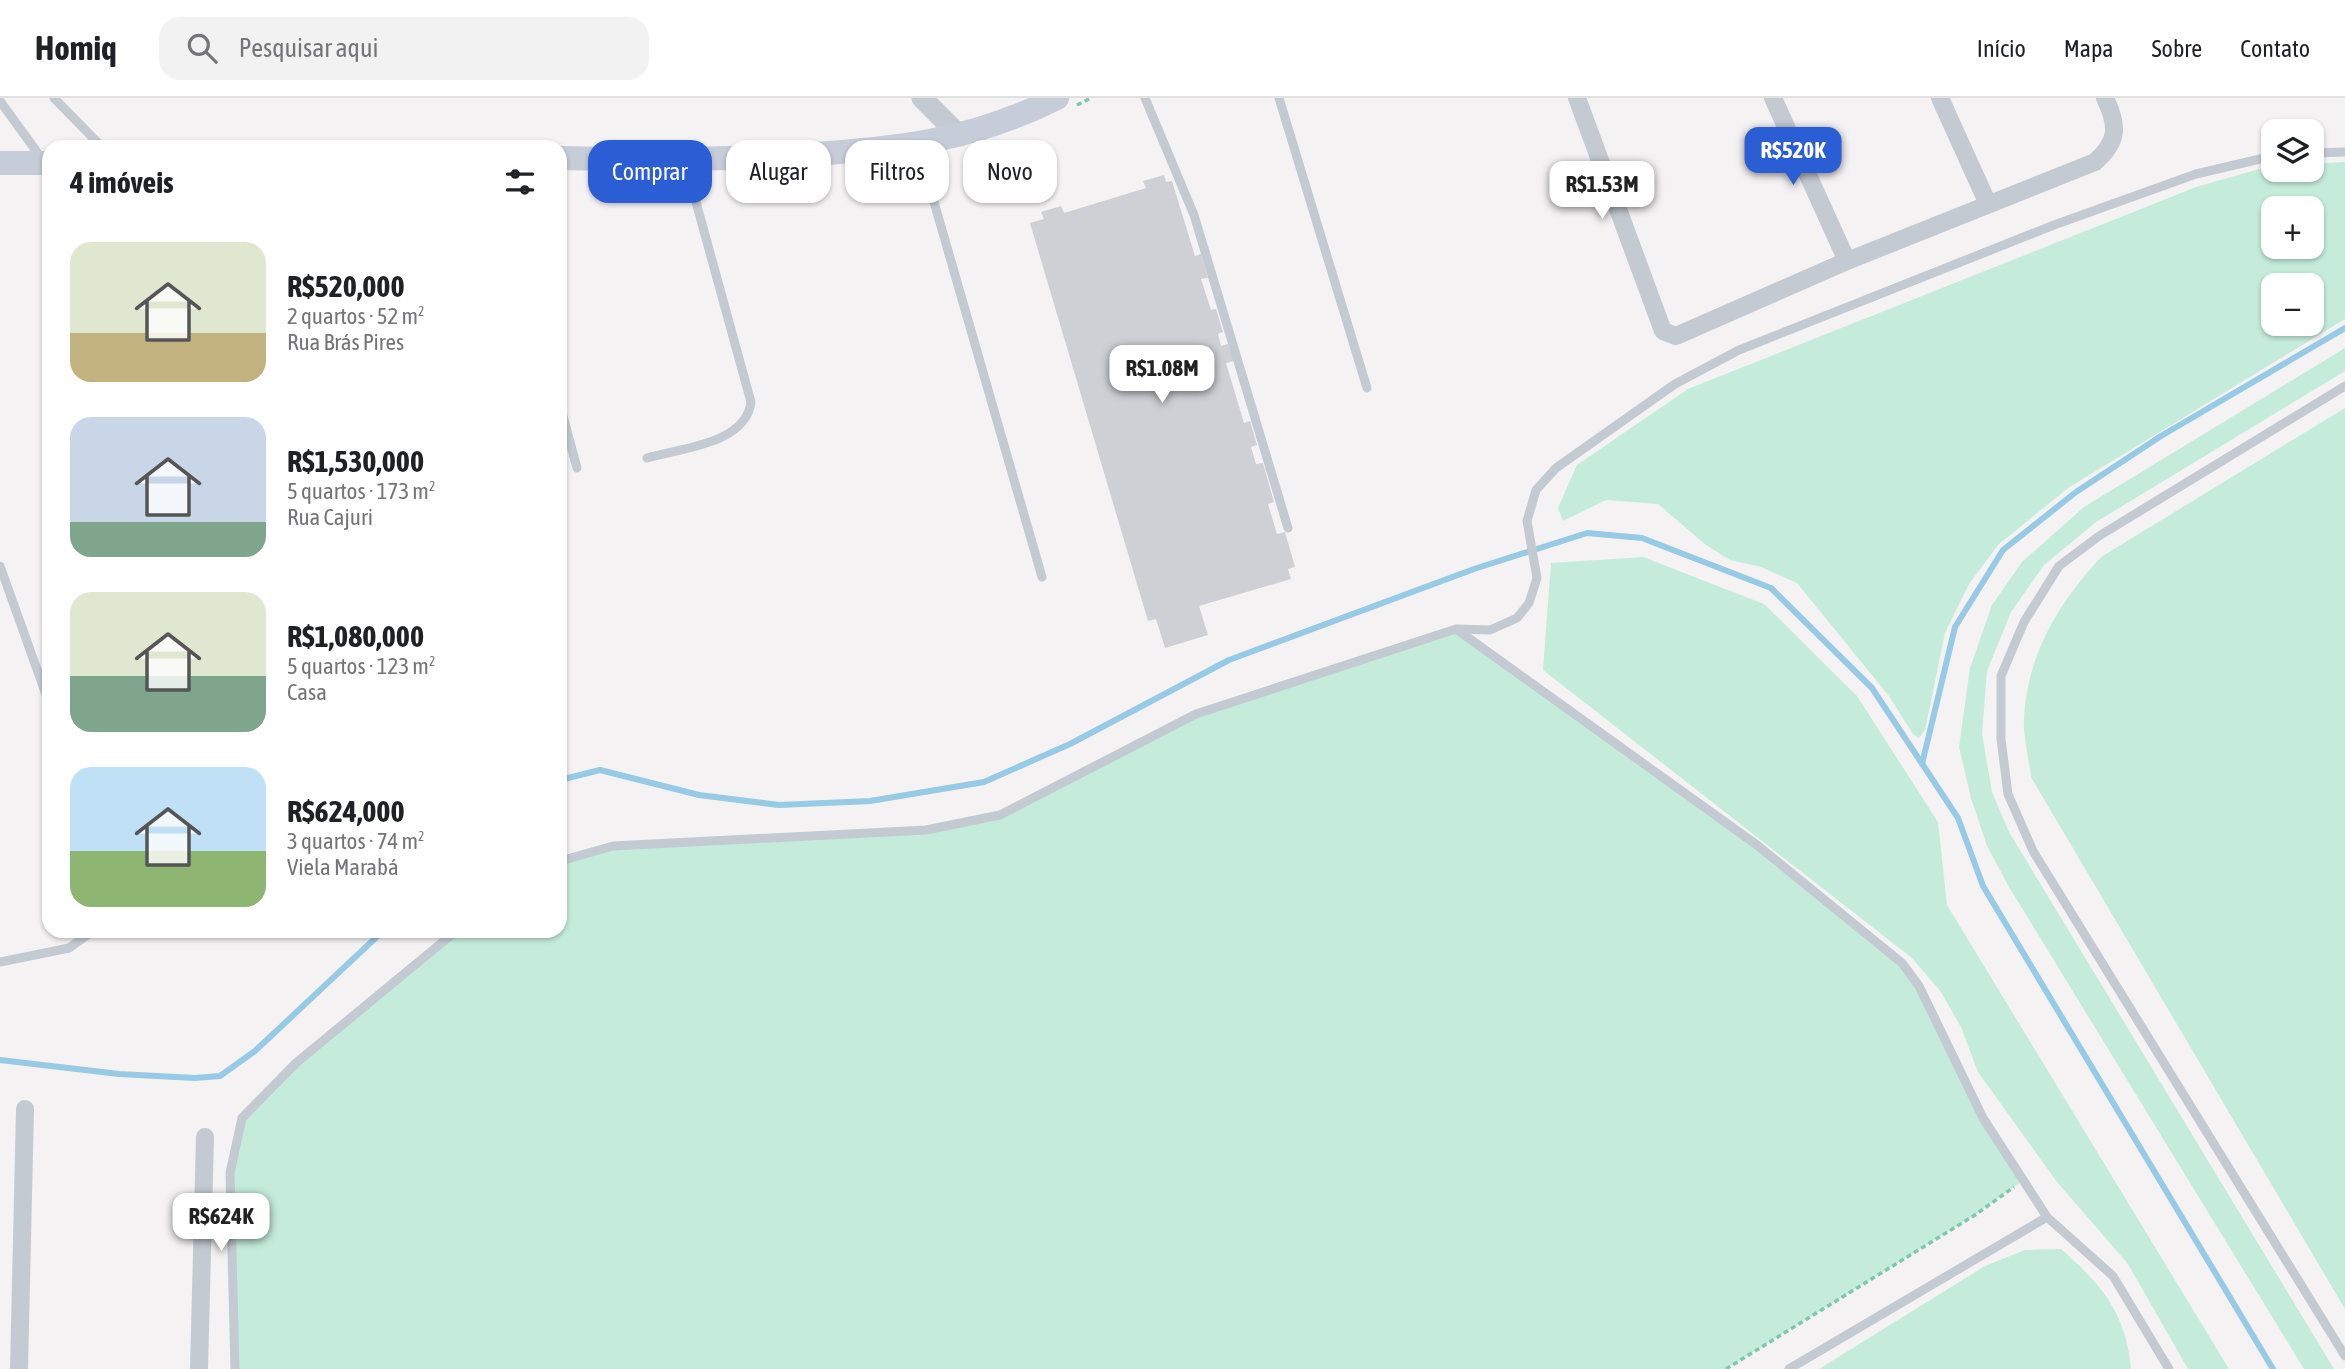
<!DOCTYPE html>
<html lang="pt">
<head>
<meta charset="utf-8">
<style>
  body { margin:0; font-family:"Asap Condensed",sans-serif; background:#f2f2f2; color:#202124; height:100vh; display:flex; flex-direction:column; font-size:26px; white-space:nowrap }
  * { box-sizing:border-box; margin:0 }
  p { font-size:23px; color:#757577 }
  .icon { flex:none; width:38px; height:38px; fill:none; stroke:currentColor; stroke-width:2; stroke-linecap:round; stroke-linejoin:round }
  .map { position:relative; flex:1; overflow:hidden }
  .sheet { position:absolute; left:42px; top:42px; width:525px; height:798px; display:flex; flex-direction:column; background:#fff; border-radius:21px; box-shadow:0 2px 5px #0004 }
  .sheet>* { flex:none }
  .guide { position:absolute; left:588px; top:42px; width:665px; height:63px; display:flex; gap:14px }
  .fabs { position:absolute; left:2261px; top:21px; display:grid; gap:14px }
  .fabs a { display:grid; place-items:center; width:63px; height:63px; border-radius:14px; background:#fff; box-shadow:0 2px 5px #0004; font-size:35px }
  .price { position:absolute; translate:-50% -60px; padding:0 16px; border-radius:14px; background:#fff; color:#222; font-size:23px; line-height:46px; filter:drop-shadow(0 2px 4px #0008) }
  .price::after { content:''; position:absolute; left:50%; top:42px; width:21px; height:16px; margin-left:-10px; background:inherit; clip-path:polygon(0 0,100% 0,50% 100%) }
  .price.selected { background:#2b5dd5; color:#fff }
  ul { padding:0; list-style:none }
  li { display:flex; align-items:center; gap:21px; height:175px; padding:0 28px }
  li span { display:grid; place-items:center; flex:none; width:196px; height:140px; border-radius:21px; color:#555 }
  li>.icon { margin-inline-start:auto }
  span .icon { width:84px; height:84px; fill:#fffc; stroke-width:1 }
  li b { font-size:30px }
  h2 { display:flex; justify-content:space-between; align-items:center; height:84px; padding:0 28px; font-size:30px }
  .chip { padding:0 24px; border-radius:21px; background:#fff; box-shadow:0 2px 5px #0004; font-size:24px; line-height:63px }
  .chip.selected { background:#2b5dd5; color:#fff }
  header { display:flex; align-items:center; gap:42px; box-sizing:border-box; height:98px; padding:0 35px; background:#fff; border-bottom:2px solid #e0e0e0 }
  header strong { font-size:33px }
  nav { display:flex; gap:38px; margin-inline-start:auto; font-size:24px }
  .search { width:490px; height:63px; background:#f2f2f2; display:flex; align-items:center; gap:18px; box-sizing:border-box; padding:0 24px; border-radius:21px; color:#757577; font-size:26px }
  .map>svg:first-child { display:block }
</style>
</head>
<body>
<header>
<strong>Homiq</strong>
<div class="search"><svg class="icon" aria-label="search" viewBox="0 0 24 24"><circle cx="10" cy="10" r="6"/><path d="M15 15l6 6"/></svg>Pesquisar aqui</div>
<nav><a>Início</a><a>Mapa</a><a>Sobre</a><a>Contato</a></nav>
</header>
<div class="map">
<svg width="2345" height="1271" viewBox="0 0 2345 1271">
  <rect width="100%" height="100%" fill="#f4f2f2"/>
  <path fill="#c5ecda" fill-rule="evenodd" d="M 2345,64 L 2345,221 L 2068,390 L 1998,447 L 1969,486 L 1945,535 L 1925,632 L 1919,640 L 1913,636 L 1889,598 L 1797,485 L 1761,469 L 1730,462 L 1706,447 L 1658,406 L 1606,402 L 1563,423 L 1558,410 L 1577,367 L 1688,291 L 2196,89 L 2263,70 L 2312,72 L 2312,66 ZM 2312,110 L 2312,149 L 2273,149 L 2273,110 ZM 2273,187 L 2312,187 L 2312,226 L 2273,226 Z
    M 2345,250 L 2345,273 L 2096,424 L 2044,467 L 2011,514 L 1987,573 L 1982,636 L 1992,694 L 2009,734 L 2334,1271 L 2304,1271 L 2009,789 L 1987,748 L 1971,700 L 1959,649 L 1970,570 L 1992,507 L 2022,464 L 2084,409 Z
    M 2345,310 L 2345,1211 L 2031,679 C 2029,660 2023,639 2024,620 C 2028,555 2058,506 2101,459 Z
    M 1643,459 L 1764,506 L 1857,598 L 1938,724 L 1947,807 L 2229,1271 L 2188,1271 L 2128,1166 L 2057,1084 L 1978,974 L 1961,929 L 1941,894 L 1912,860 L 1543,572 L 1551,465 Z
    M 1456,531 L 1757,747 L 1902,865 L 1919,888 L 1983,1020 L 2024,1082 L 1975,1117 L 1726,1271 L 235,1271 L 230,1075 L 242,1020 L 262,998 L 456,833 L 560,833 L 560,763 L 591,754 L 681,744 L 926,732 L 1000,717 L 1196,616 Z
    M 2061,1151 C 2102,1187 2126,1215 2131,1271 L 1819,1271 L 1985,1168 L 2025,1152 Z"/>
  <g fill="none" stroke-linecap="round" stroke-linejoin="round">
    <path stroke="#97cae5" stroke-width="6" d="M 1922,666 L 1955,529 L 2003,452 L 2076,394 L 2161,338 L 2345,230
      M 560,682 L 600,672 L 699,697 L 779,707 L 870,703 L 984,684 L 1070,646 L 1229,562 L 1474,471 L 1587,435 L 1642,440 L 1771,490 L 1872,590 L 1958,720 L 1983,788 L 2273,1271
      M 0,962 L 119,976 L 195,980 L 220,978 L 255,953 L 383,833"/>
  </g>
  <path fill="#cfd0d5" d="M 1164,77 L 1166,84 L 1172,83 L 1195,158 L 1201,156 L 1208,180 L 1201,181 L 1211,212 L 1216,211 L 1223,234 L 1218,236 L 1221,248 L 1228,246 L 1234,263 L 1226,265 L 1244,325 L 1250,323 L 1257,347 L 1251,349 L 1256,366 L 1263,365 L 1274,404 L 1268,406 L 1277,436 L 1285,434 L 1295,469 L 1288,471 L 1291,481 L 1199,508 L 1208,537 L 1165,550 L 1156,521 L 1148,523 L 1030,125 L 1044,121 L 1041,114 L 1061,108 L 1064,115 L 1146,90 L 1143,83 Z"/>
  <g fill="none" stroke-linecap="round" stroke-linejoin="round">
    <path stroke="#80c7ae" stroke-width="3.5" stroke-dasharray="5 3.5" stroke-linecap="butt" d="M 1077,7 L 1091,0
      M 1726,1271 L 1975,1117 L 2014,1089"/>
    <path stroke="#c4cad2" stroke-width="9" d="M 54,0 L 102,49
      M 1145,0 L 1194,117 L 1288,430
      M 1279,0 L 1367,290
      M 0,3 L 42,61
      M 928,46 L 932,97 L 1042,479
      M 2312,55 L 2345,54
      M 2345,288 L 2099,438 L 2059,468 L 2024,524 L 2001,578 L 2001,641 L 2008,696 L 2033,753 L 2345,1258
      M 560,307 L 577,370
      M 647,360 C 681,350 746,346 751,304 L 685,64
      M 0,468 L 49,605
      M 1456,531 L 1757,747 L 1902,865 L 1919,888 L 1983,1020 L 2047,1119 L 2113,1178 L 2169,1271
      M 560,763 L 613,748 L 926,732 L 1000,717 L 1196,616 L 1456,531 L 1490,532 L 1517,520 L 1529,505 L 1537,480 L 1527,423 L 1536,392 L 1556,370 L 1675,286 L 1739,252 L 2054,127 L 2196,76 L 2273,58
      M 0,864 L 69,850 L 93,833
      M 235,1271 L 230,1075 L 242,1020 L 296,965 L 456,833
      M 1789,1271 L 2047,1119"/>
    <path stroke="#c4cad2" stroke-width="18" d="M 1577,0 L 1663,233 L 1676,238 L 1847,163 L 2095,64 C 2119,43 2118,27 2105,0
      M 1773,0 L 1847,163
      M 1940,0 L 1988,106
      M 19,1271 L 25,1011
      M 199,1271 L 205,1039"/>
    <path stroke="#c4cad2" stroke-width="21" d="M 922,0 L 960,38"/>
    <path stroke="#c6ccd8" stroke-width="24" d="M 560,60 C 640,62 719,62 799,57 C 895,51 969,44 1057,0
      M 0,65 L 49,65"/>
  </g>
</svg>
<div class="fabs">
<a><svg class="icon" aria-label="layers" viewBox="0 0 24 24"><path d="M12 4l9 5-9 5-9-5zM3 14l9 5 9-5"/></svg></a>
<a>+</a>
<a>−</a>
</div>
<b class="price selected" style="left:1793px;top:89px">R$520K</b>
<b class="price" style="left:1602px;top:123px">R$1.53M</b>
<b class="price" style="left:1162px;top:307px">R$1.08M</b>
<b class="price" style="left:221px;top:1155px">R$624K</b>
<div class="guide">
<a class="chip selected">Comprar</a>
<a class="chip">Alugar</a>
<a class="chip">Filtros</a>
<a class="chip">Novo</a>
</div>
<section class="sheet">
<h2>4 imóveis<svg class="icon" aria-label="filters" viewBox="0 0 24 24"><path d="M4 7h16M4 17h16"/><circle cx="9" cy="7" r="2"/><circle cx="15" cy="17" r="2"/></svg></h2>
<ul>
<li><span style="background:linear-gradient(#dfe7d0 65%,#c2b280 0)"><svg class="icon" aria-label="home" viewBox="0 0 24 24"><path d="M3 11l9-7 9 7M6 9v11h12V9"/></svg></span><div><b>R$520,000</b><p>2 quartos · 52 m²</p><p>Rua Brás Pires</p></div></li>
<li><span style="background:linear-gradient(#c9d6e8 75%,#7fa58c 0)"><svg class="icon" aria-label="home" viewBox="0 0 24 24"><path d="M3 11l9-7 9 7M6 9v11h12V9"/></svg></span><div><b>R$1,530,000</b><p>5 quartos · 173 m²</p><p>Rua Cajuri</p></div></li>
<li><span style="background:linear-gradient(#dfe7d0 60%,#7fa58c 0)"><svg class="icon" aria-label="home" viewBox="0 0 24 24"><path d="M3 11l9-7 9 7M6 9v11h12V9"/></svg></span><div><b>R$1,080,000</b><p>5 quartos · 123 m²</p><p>Casa</p></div></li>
<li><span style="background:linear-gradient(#bfe0f5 60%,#8fb573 0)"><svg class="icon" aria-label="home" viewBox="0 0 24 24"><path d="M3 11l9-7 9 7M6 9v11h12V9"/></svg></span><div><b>R$624,000</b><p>3 quartos · 74 m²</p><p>Viela Marabá</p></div></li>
</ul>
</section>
</div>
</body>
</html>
